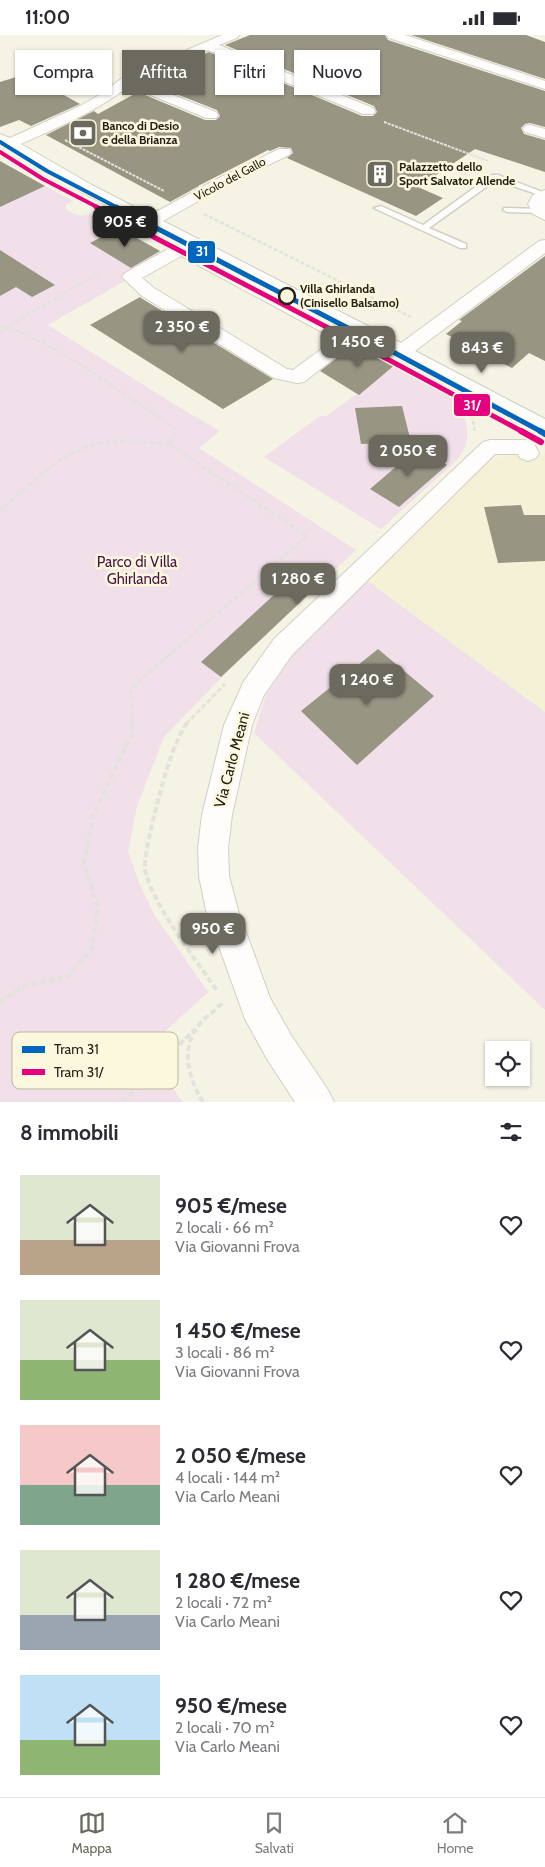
<!DOCTYPE html>
<html lang="it">
<head>
<meta charset="utf-8">
<style>
  body { margin:0; font-family:Cabin,sans-serif; background:#f2f2f3; color:#2b2b33; height:100vh; display:flex; flex-direction:column; font-size:19px; white-space:nowrap }
  * { box-sizing:border-box; margin:0 }
  p { font-size:16px; color:#7c7c81 }
  .icon { flex:none; width:28px; height:28px; fill:none; stroke:currentColor; stroke-width:2; stroke-linecap:round; stroke-linejoin:round }
  .map { position:relative; height:1067px; overflow:hidden }
  .drawer { display:flex; flex-direction:column; background:#fff; flex:1 }
  .drawer>* { flex:none }
  .banner { position:absolute; left:15px; top:15px; width:515px; height:45px; display:flex; gap:10px }
  .fabs { position:absolute; left:485px; top:1006px; display:grid; gap:10px }
  .fabs a { display:grid; place-items:center; width:45px; height:45px; border-radius:0px; background:#fff; box-shadow:0 1px 4px #0004; font-size:25px }
  .price { position:absolute; translate:-50% -42px; padding:0 11px; border-radius:10px; background:#6c6a5f; color:#fff; font-size:16px; line-height:32px; filter:drop-shadow(0 1px 2px #0008) }
  .price::after { content:''; position:absolute; left:50%; top:30px; width:15px; height:11px; margin-left:-8px; background:inherit; clip-path:polygon(0 0,100% 0,50% 100%) }
  .price.on { background:#222; color:#fff }
  ul { padding:0; list-style:none }
  li { display:flex; align-items:center; gap:15px; height:125px; padding:0 20px }
  li span { display:grid; place-items:center; flex:none; width:140px; height:100px; border-radius:0px; color:#555 }
  li>.icon { margin-inline-start:auto }
  span .icon { width:60px; height:60px; fill:#fffc; stroke-width:1 }
  li b { font-size:21px }
  h2 { display:flex; justify-content:space-between; align-items:center; height:60px; padding:0 20px; font-size:21px }
  .tag { padding:0 18px; border-radius:0px; background:#fff; box-shadow:0 1px 4px #0004; font-size:18px; line-height:45px }
  .tag.on { background:#6c6a5f; color:#fff }
  .status { display:flex; justify-content:space-between; align-items:center; height:35px; padding:0 25px; background:#fff; direction:ltr }
  .status svg { height:14px; fill:currentColor }
  .tabs { display:flex; justify-content:space-around; align-items:center; height:70px; border-top:1px solid #e1e1e2; background:#fff; font-size:14px; color:#7c7c81 }
  .tabs a { display:grid; justify-items:center; gap:2px }
  .tabs .on { color:#6c6a5f }
  .map>svg:first-child { display:block }
</style>
</head>
<body>
<div class="status"><b>11:00</b><svg viewBox="0 0 49 12"><path d="M0 12V9h3v3zM5 12V6h3v6zM10 12V3h3v9zM15 12V0h3v12zM26 1h20v11H26zM47 4h2v5h-2z"/></svg></div>
<div class="map">
<svg width="545" height="1067" viewBox="0 0 545 1067">
  <rect width="100%" height="100%" fill="#f5f3e4"/>
  <path fill="#f4f1d7" d="M 511,418 L 545,418 L 545,677 L 365,544 L 486,427 Z"/>
  <path fill="#f1e0e9" d="M 0,126 L 73,166 L 66,170 L 66,174 C 75,180 81,183 91,178 L 168,221 L 48,290 L 182,374 L 220,396 L 199,413 L 356,515 L 221,643 L 164,702 L 137,771 L 128,816 L 140,850 L 155,881 L 208,957 L 144,1016 L 183,1067 L 0,1067 Z
    M 397,330 L 461,367 C 466,393 474,402 457,425 L 381,494 L 264,422 L 320,381 L 326,381 Z
    M 365,544 L 545,677 L 545,975 L 254,698 L 266,660 L 295,616 Z"/>
  <path fill="#989583" d="M 250,0 L 385,0 L 388,5 L 545,56 L 545,92 L 530,88 L 525,89 L 521,93 L 524,99 L 545,105 L 545,137 L 475,114 L 418,152 L 443,163 L 416,181 L 287,123 L 293,118 L 291,113 L 279,112 L 270,116 L 268,115 L 198,151 L 199,151 L 170,167 L 46,100 L 94,76 L 98,79 L 138,57 L 205,85 L 216,85 L 220,81 L 217,75 L 143,46 L 209,17 L 362,81 L 373,81 L 377,77 L 374,71 L 225,10 Z
    M 411,0 L 526,0 L 545,7 L 545,44 Z
    M 26,39 L 80,69 L 31,91 L 19,85 L 0,92 L 0,47 Z
    M 0,126 L 45,151 L 0,172 Z
    M 119,193 L 160,216 L 131,233 L 90,208 Z
    M 0,215 L 55,250 L 32,262 L 16,252 L 0,261 Z
    M 545,221 L 545,326 L 529,318 L 512,333 L 446,299 L 462,286 L 459,285 Z
    M 140,262 L 141,263 L 273,344 L 223,374 L 90,290 Z
    M 356,308 L 396,329 L 359,360 L 320,336 Z
    M 402,371 L 411,407 L 361,409 L 355,373 Z
    M 418,413 L 447,430 L 399,472 L 370,454 Z
    M 521,470 L 524,480 L 545,480 L 545,526 L 498,528 L 484,472 Z
    M 288,547 L 308,560 L 221,642 L 201,627 Z
    M 378,614 L 434,661 L 357,730 L 301,676 Z"/>
  <g fill="none" stroke-linecap="round" stroke-linejoin="round">
    <defs>
      <path id="lane" d="M 492,140 L 498,140 L 545,158 L 545,162 L 496,145 L 429,193 L 466,209 L 466,213 L 460,213 L 374,173 L 381,171 L 423,190 Z
        M 504,173 L 539,174 L 543,176 L 539,178 L 507,177 L 503,175 Z"/>
      <path id="street" d="M 222,0 L 239,0 L 237,3 L 219,10 L 373,73 L 375,76 L 373,79 L 363,79 L 208,15 L 138,46 L 216,77 L 218,80 L 216,83 L 206,83 L 129,51 C 96,77 58,92 21,109 L 92,150 L 150,180 L 219,143 L 279,114 L 289,114 L 291,117 L 289,120 L 229,149 L 163,186 L 401,308 L 539,206 L 545,205 L 545,218 L 415,316 L 545,384 L 545,400 L 538,398 L 355,299 L 357,303 L 355,307 L 304,347 L 297,348 L 274,343 L 142,261 L 122,242 L 125,238 L 175,210 L 182,209 L 80,156 L 0,109 L 0,99 L 10,103 L 80,71 L 103,58 L 122,43 ZM 181,221 L 335,304 L 293,335 L 287,334 L 154,253 L 142,243 Z
        M 387,0 L 405,0 L 545,46 L 545,54 L 389,3 Z
        M 530,90 L 545,94 L 545,103 L 525,97 L 523,94 L 525,91 Z
        M 545,155 L 545,185 L 533,179 L 528,169 L 533,160 Z
        M 490,405 L 526,405 L 533,407 L 539,418 L 536,423 L 528,426 L 520,423 L 518,419 L 495,419 L 292,620 L 264,660 L 252,690 L 232,780 L 228,813 L 229,841 L 238,875 L 270,963 L 291,1000 L 328,1055 L 334,1067 L 295,1067 L 267,1024 L 245,984 L 206,875 L 199,841 L 198,813 L 202,780 L 224,690 L 244,646 L 274,604 L 483,407 Z"/>
    </defs>
    <use href="#lane" stroke="#d2d0c5" stroke-width="3"/>
    <use href="#street" stroke="#d2d0c5" stroke-width="2"/>
    <path stroke="#e3e2dd" stroke-width="2" stroke-dasharray="3 1" stroke-linecap="butt" d="M 384,87 L 488,126
      M 65,105 L 164,156
      M 449,133 L 468,140"/>
    <path stroke="#e3e2dd" stroke-width="2.5" stroke-dasharray="4 2" stroke-linecap="butt" d="M 204,179 L 411,282
      M 329,255 L 340,247
      M 0,292 L 7,292 L 99,238
      M 0,299 L 7,292 L 43,308 L 77,327 L 164,386 L 177,395 L 176,397
      M 472,380 L 475,396"/>
    <path stroke="#e3e2dd" stroke-width="3" stroke-dasharray="5 2.5" stroke-linecap="butt" d="M 0,476 C 29,450 60,417 100,408 C 123,404 146,407 169,409
      M 132,689 L 131,653 L 307,501 L 169,409 L 176,396
      M 186,689 L 225,649"/>
    <path stroke="#e3e2dd" stroke-width="4" stroke-dasharray="6 3" stroke-linecap="butt" d="M 187,688 C 174,707 165,739 159,762 C 155,777 144,819 145,833 C 149,865 199,929 218,957
      M 0,967 L 24,951 L 69,941 L 92,914 L 98,873 L 84,828 L 93,780 L 132,699 L 132,688
      M 122,1067 L 194,995
      M 203,1067 C 189,1045 180,1014 198,991 C 205,982 214,977 221,969 L 222,965"/>
    <use href="#lane" fill="#fefdfb" fill-rule="evenodd"/>
    <use href="#street" fill="#fefdfb" fill-rule="evenodd"/>
    <defs>
      <path id="tram-1-far2" d="M 0,107 L 47,136 L 118,173"/>
      <path id="tram-1-far1" d="M 116,172 L 367,303 L 542,397"/>
      <path id="tram-1" d="M 540,396 L 545,399"/>
      <path id="tram-2-far2" d="M 0,117 L 43,144 L 99,173"/>
      <path id="tram-2-far1" d="M 96,172 L 363,311 L 523,397"/>
      <path id="tram-2" d="M 521,396 L 541,407"/>
    </defs>
    <use href="#tram-1-far2" stroke="#fcf8dd" stroke-width="6"/>
    <use href="#tram-1-far1" stroke="#fcf8dd" stroke-width="8"/>
    <use href="#tram-1" stroke="#fcf8dd" stroke-width="10"/>
    <use href="#tram-2-far2" stroke="#fcf8dd" stroke-width="6"/>
    <use href="#tram-2-far1" stroke="#fcf8dd" stroke-width="8"/>
    <use href="#tram-2" stroke="#fcf8dd" stroke-width="10"/>
    <use href="#tram-1-far2" stroke="#0065bd" stroke-width="4"/>
    <use href="#tram-1-far1" stroke="#0065bd" stroke-width="5"/>
    <use href="#tram-1" stroke="#0065bd" stroke-width="6"/>
    <use href="#tram-2-far2" stroke="#e5007d" stroke-width="4"/>
    <use href="#tram-2-far1" stroke="#e5007d" stroke-width="5"/>
    <use href="#tram-2" stroke="#e5007d" stroke-width="6"/>
  </g>
  <defs>
    <symbol id="bank-square" viewBox="-11 -11 22 22"><rect x="-9" y="-9" width="18" height="18" rx="4" fill="#6c6a5f" stroke="#fcf8dd"/><path d="M-6-4H6V4H-6ZM0-2.3a2.3 2.3 0 1 0 0 4.6a2.3 2.3 0 1 0 0-4.6Z" fill="#fff"/></symbol>
    <symbol id="building-square" viewBox="-11 -11 22 22"><rect x="-9" y="-9" width="18" height="18" rx="4" fill="#6c6a5f" stroke="#fcf8dd"/><path d="M-4-6H4V6H1V3H-1V6H-4ZM-2.5-4.3h1.7v1.8h-1.7ZM.8-4.3h1.7v1.8H.8ZM-2.5-1h1.7V.8h-1.7ZM.8-1h1.7V.8H.8Z" fill="#fff"/></symbol>
  </defs>
  <g fill-rule="evenodd">
    <use href="#bank-square" x="67" y="82" width="32" height="32"/>
    <use href="#building-square" x="364" y="123" width="32" height="32"/>
  </g>
  <circle fill="#fcf8dd" stroke="#232118" stroke-width="2.5" cx="287" cy="261" r="8"/>
  <g text-anchor="middle" stroke-width="5" stroke-linejoin="round" paint-order="stroke">
    <g font-size="12" font-weight="bold" fill="#232118" stroke="#fcf8dd" text-anchor="start">
      <text x="102" y="95">Banco di Desio<tspan x="102" dy="14">e della Brianza</tspan></text>
      <text x="399" y="136">Palazzetto dello<tspan x="399" dy="14">Sport Salvator Allende</tspan></text>
    </g>
    <g font-size="12" fill="#232118" stroke="#fcf8dd">
      <text transform="translate(230 144) rotate(-28)" y="4">Vicolo del Gallo</text>
    </g>
    <g font-size="12" font-weight="bold" fill="#232118" stroke="#fcf8dd" text-anchor="start">
      <text x="300" y="258">Villa Ghirlanda<tspan x="300" dy="14">(Cinisello Balsamo)</tspan></text>
    </g>
    <g font-size="15" fill="#49134a" stroke="#fcf8dd">
      <text x="137" y="532">Parco di Villa<tspan x="137" dy="17">Ghirlanda</tspan></text>
    </g>
    <g font-size="15" fill="#232118" stroke="#fcf8dd">
      <text transform="translate(232 725) rotate(-75)" y="5">Via Carlo Meani</text>
    </g>
  </g>
  <rect x="12" y="997" width="166" height="57" rx="8" fill="#fcf8dd" stroke="#bbb8a2" stroke-width="1"/>
  <rect x="22" y="1011" width="23" height="7" fill="#0065bd"/>
  <rect x="22" y="1034" width="23" height="6" fill="#e5007d"/>
  <g font-size="14" fill="#232118">
    <text x="54" y="1019">Tram 31</text>
    <text x="54" y="1042">Tram 31/</text>
  </g>
  <g stroke="#fcf8dd" stroke-width="2">
    <rect x="187" y="205" width="29" height="24" rx="5" fill="#0065bd"/>
    <rect x="453" y="358" width="38" height="24" rx="5" fill="#e5007d"/>
  </g>
  <g font-size="14" text-anchor="middle" font-weight="bold" fill="#fff">
    <text x="202" y="221">31</text>
    <text x="472" y="375">31/</text>
  </g>
</svg>
<div class="fabs">
<a><svg class="icon" aria-label="locate" viewBox="0 0 24 24"><circle cx="12" cy="12" r="6"/><path d="M12 2v4M12 18v4M2 12h4M18 12h4"/></svg></a>
</div>
<b class="price on" style="left:125px;top:213px">905 €</b>
<b class="price" style="left:182px;top:318px">2 350 €</b>
<b class="price" style="left:358px;top:333px">1 450 €</b>
<b class="price" style="left:482px;top:339px">843 €</b>
<b class="price" style="left:408px;top:442px">2 050 €</b>
<b class="price" style="left:298px;top:570px">1 280 €</b>
<b class="price" style="left:367px;top:671px">1 240 €</b>
<b class="price" style="left:213px;top:920px">950 €</b>
<div class="banner">
<a class="tag">Compra</a>
<a class="tag on">Affitta</a>
<a class="tag">Filtri</a>
<a class="tag">Nuovo</a>
</div>
</div>
<section class="drawer">
<h2>8 immobili<svg class="icon" aria-label="filters" viewBox="0 0 24 24"><path d="M4 7h16M4 17h16"/><circle cx="9" cy="7" r="2"/><circle cx="15" cy="17" r="2"/></svg></h2>
<ul>
<li><span style="background:linear-gradient(#dfe7d0 65%,#b9a48a 0)"><svg class="icon" aria-label="home" viewBox="0 0 24 24"><path d="M3 11l9-7 9 7M6 9v11h12V9"/></svg></span><div><b>905 €/mese</b><p>2 locali · 66 m²</p><p>Via Giovanni Frova</p></div><svg class="icon" aria-label="heart" viewBox="0 0 24 24"><path d="M12 20l-8-8c-3-5 5-10 8-4 3-6 11-1 8 4z"/></svg></li>
<li><span style="background:linear-gradient(#dfe7d0 60%,#8fb573 0)"><svg class="icon" aria-label="home" viewBox="0 0 24 24"><path d="M3 11l9-7 9 7M6 9v11h12V9"/></svg></span><div><b>1 450 €/mese</b><p>3 locali · 86 m²</p><p>Via Giovanni Frova</p></div><svg class="icon" aria-label="heart" viewBox="0 0 24 24"><path d="M12 20l-8-8c-3-5 5-10 8-4 3-6 11-1 8 4z"/></svg></li>
<li><span style="background:linear-gradient(#f6c9c9 60%,#7fa58c 0)"><svg class="icon" aria-label="home" viewBox="0 0 24 24"><path d="M3 11l9-7 9 7M6 9v11h12V9"/></svg></span><div><b>2 050 €/mese</b><p>4 locali · 144 m²</p><p>Via Carlo Meani</p></div><svg class="icon" aria-label="heart" viewBox="0 0 24 24"><path d="M12 20l-8-8c-3-5 5-10 8-4 3-6 11-1 8 4z"/></svg></li>
<li><span style="background:linear-gradient(#dfe7d0 65%,#9aa5b1 0)"><svg class="icon" aria-label="home" viewBox="0 0 24 24"><path d="M3 11l9-7 9 7M6 9v11h12V9"/></svg></span><div><b>1 280 €/mese</b><p>2 locali · 72 m²</p><p>Via Carlo Meani</p></div><svg class="icon" aria-label="heart" viewBox="0 0 24 24"><path d="M12 20l-8-8c-3-5 5-10 8-4 3-6 11-1 8 4z"/></svg></li>
<li><span style="background:linear-gradient(#bfe0f5 65%,#8fb573 0)"><svg class="icon" aria-label="home" viewBox="0 0 24 24"><path d="M3 11l9-7 9 7M6 9v11h12V9"/></svg></span><div><b>950 €/mese</b><p>2 locali · 70 m²</p><p>Via Carlo Meani</p></div><svg class="icon" aria-label="heart" viewBox="0 0 24 24"><path d="M12 20l-8-8c-3-5 5-10 8-4 3-6 11-1 8 4z"/></svg></li>
</ul>
</section>
<nav class="tabs">
<a class="on"><svg class="icon" aria-label="map" viewBox="0 0 24 24"><path d="M3 6l6-2 6 2 6-2v14l-6 2-6-2-6 2zM9 4v14M15 6v14"/></svg>Mappa</a>
<a><svg class="icon" aria-label="saved" viewBox="0 0 24 24"><path d="M7 4h10v16l-5-4-5 4z"/></svg>Salvati</a>
<a><svg class="icon" aria-label="home" viewBox="0 0 24 24"><path d="M3 11l9-7 9 7M6 9v11h12V9"/></svg>Home</a>
</nav>
</body>
</html>
